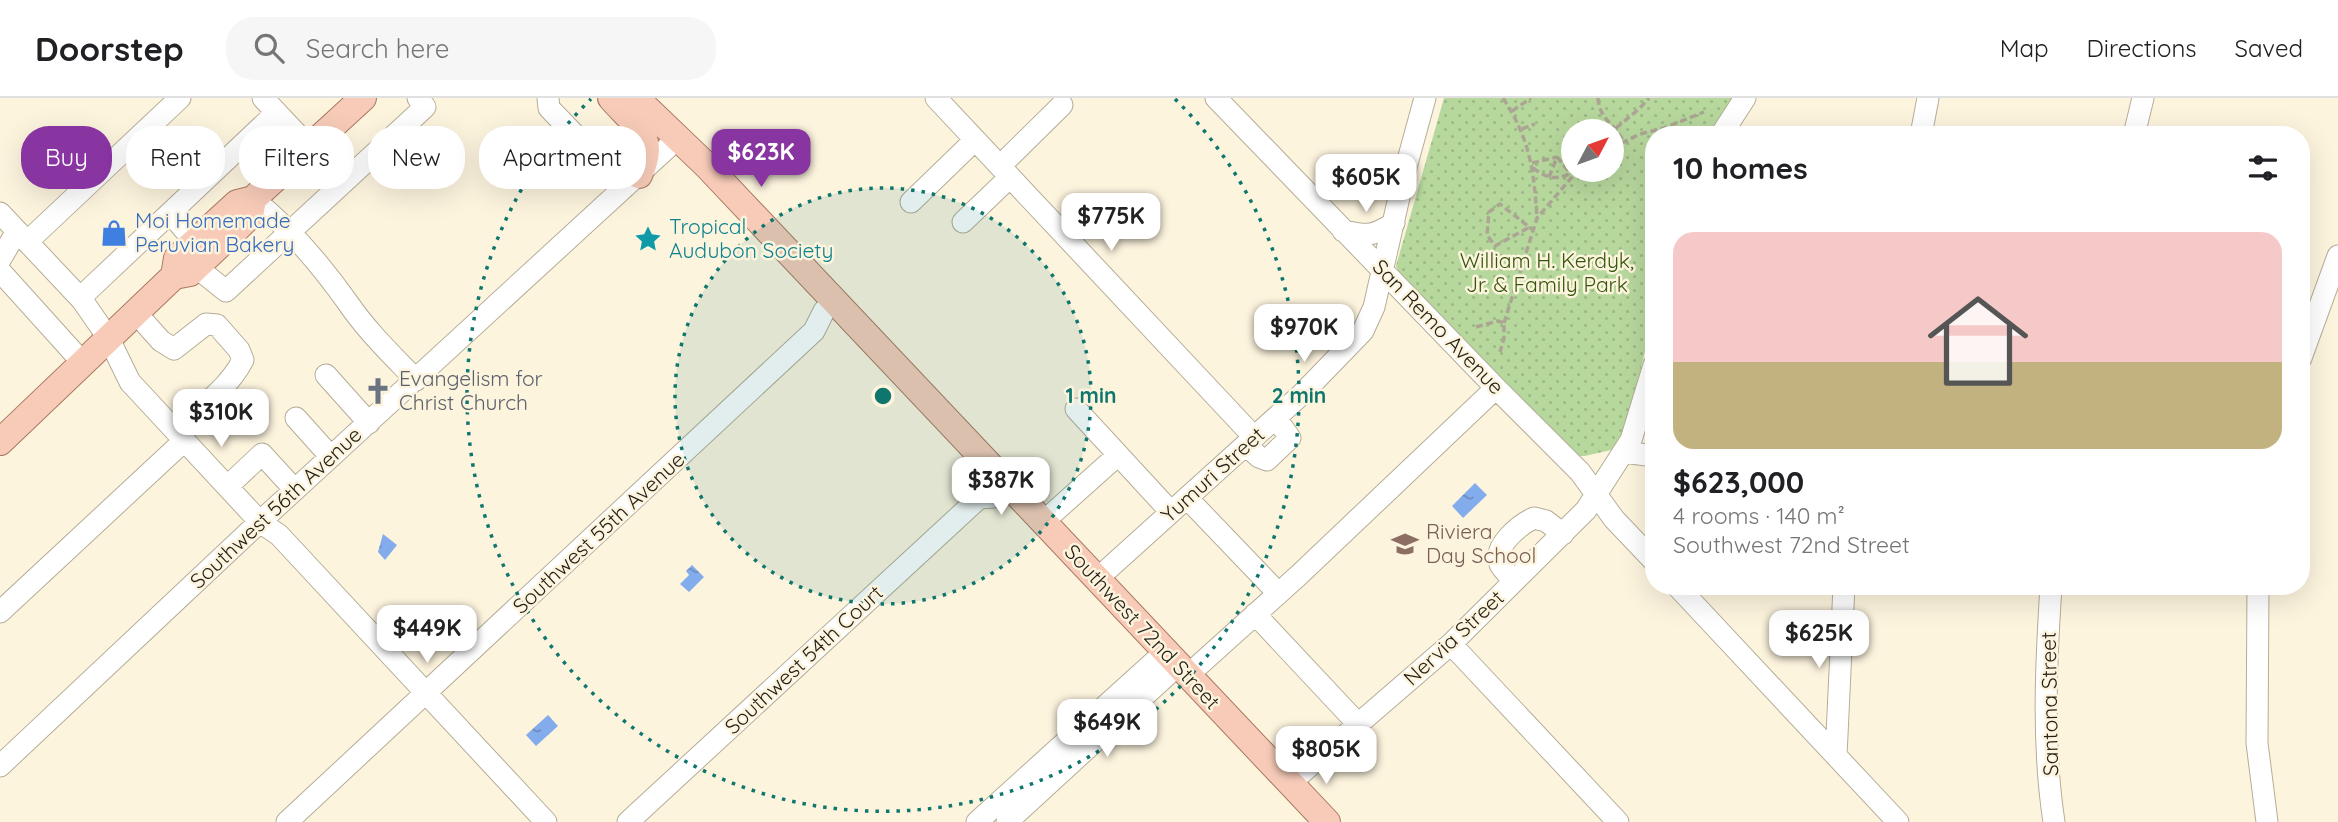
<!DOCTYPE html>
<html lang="en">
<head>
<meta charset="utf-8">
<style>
  body { margin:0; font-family:Quicksand,sans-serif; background:#f6f6f6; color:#202124; height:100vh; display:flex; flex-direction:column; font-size:26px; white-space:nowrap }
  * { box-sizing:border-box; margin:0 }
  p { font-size:23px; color:#757577 }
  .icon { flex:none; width:38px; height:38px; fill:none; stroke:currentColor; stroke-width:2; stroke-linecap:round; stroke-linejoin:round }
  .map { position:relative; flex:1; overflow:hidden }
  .panel { position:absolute; left:1645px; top:28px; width:665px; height:469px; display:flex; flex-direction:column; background:#fff; border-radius:28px; box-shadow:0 7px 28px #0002 }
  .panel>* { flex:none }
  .banner { position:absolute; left:21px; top:28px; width:665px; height:63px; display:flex; gap:14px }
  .needle { width:46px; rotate:49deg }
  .tools { position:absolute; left:1561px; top:21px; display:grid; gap:14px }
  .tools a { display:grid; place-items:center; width:63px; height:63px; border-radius:50%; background:#fff; box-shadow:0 7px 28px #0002; font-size:35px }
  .price { position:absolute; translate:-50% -60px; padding:0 16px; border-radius:14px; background:#fff; color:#222; font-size:23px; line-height:46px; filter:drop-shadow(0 2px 4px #0008) }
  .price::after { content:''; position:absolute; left:50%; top:42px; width:21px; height:16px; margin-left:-10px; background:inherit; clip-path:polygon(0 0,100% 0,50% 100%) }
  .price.current { background:#8834a1; color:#fff }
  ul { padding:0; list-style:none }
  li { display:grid; align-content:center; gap:14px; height:371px; padding:0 28px }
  li span { display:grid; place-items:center; height:217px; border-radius:21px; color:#555 }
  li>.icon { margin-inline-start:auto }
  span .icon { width:126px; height:126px; fill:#fffc; stroke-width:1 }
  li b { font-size:30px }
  h2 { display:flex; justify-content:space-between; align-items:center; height:84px; padding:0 28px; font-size:30px }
  .tag { padding:0 24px; border-radius:28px; background:#fff; box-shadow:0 7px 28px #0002; font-size:24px; line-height:63px }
  .tag.current { background:#8834a1; color:#fff }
  header { display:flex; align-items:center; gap:42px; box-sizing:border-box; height:98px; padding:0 35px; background:#fff; border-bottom:2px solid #e0e0e0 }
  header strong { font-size:33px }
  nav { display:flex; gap:38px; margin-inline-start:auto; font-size:24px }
  .search { width:490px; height:63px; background:#f6f6f6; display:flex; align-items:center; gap:18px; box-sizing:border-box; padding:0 24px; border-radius:28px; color:#757577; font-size:26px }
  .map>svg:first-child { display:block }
</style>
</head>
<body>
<header>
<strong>Doorstep</strong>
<div class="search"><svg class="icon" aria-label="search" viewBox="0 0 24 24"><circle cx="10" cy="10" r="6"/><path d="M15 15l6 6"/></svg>Search here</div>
<nav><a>Map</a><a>Directions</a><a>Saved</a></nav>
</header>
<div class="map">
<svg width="2338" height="724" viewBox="0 0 2338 724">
  <defs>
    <pattern id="park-dots" width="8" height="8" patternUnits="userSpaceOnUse" patternTransform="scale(1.75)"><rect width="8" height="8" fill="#b7d89d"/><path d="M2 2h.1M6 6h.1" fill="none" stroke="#9db986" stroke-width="1.8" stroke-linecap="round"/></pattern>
    <pattern id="water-ripples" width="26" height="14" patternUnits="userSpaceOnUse" patternTransform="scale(1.75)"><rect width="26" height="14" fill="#83acec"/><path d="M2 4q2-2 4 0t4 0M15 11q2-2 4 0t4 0" fill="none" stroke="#6b8bbe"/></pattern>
  </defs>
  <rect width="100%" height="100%" fill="#fdf4de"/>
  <path fill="url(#park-dots)" fill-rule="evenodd" d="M 1444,0 L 1734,0 L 1710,37 L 1654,37 L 1654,216 L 1633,304 L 1620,342 L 1611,352 L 1585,358 L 1578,358 L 1566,349 L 1401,179 L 1396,168 ZM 1573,33 L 1612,33 L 1612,72 L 1573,72 Z"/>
  <path fill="url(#water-ripples)" d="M 1475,385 L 1487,397 L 1463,420 L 1452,408 Z
    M 383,436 L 397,447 L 385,462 L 378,454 Z
    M 692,467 L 704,479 L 689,494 L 680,486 L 689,477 L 686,473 Z
    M 548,617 L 558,628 L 536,648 L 526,637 Z"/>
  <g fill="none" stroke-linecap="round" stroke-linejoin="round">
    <defs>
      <path id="minor" d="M 263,0 L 310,50
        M 548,0 L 549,10 L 625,89
        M 936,0 L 1254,339
        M 1216,0 L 1496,290 L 1580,374 L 1614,421 L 1654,463
        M 1721,37 L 1745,0
        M 1921,37 L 1928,0
        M 2134,37 L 2143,0
        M 1000,68 L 1062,7
        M 253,101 C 290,130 321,167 348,205 C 367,233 392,257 416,282
        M 911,104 L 975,42
        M 0,115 L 82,202 L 109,241 L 130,284 L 260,424 L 279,437 L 546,724
        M 170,115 L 195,144
        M 963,124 L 1010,79
        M 1343,133 C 1367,138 1372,139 1394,125
        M 27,144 L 180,0
        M 0,162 L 17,133
        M 196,169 L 226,193 L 425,9 L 418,0
        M 0,173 L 83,265
        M 80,200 L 276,15
        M 136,215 L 161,243 L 174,251 L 206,226 L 217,227 L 239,252 L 243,262 C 228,291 199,311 175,331
        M 2301,260 L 2338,158
        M 326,277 L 369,325
        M 1076,311 L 1171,414
        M 296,320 L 331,359
        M 1246,347 L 1259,359 L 1267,362 L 1290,340 L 1276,320
        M 1624,354 L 1654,358
        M 228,388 L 262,356 L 295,392
        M 1187,400 L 1278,495
        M 1043,424 L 1118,357
        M 1097,481 L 1302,296 L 1363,233 L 1374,209 L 1405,73 L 1425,0
        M 1514,483 C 1510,478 1503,472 1500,466 C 1492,448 1521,426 1534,420 L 1546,423 L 1563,436
        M 1677,488 L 1898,724
        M 2051,488 C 2046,566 2042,646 2054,724
        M 2258,488 L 2257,645 L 2267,724
        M 0,514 L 185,342
        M 1255,516 L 1358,626
        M 1451,546 L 1618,724
        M 1188,577 L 1299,477 L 1496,290
        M 1836,658 L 1844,488
        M 0,668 L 250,433 L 678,40
        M 1290,685 L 1451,546 L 1586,412 L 1631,342 L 1654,267
        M 287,724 L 814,233 L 824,213 L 834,203
        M 628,724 L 979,400 L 993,399 L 1007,386
        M 977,724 L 1166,553
        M 1007,724 L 1178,567"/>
      <path id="major" d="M 611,0 C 635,28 658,38 639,77
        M 636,0 L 707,68 L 1327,724
        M 174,178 L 177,160 L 237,105 L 253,101 L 363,0
        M 0,344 L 174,178 L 190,175 L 250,118 L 253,101"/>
    </defs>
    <use href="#minor" stroke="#b5ad98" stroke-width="23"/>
    <use href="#major" stroke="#a97961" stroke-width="28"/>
    <path stroke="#aca594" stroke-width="3.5" stroke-dasharray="7 3.5" stroke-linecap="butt" d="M 1503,0 C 1530,41 1534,73 1537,120
      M 1598,0 C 1599,21 1615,26 1623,43
      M 1512,13 L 1531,0
      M 1616,30 L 1639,11 L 1649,0
      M 1664,30 L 1675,37
      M 1522,31 L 1535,26
      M 1612,50 L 1640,36 L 1664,30 L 1704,14
      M 1557,59 L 1571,76
      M 1532,65 L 1557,59
      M 1533,70 C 1548,81 1556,82 1572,75
      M 1549,79 L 1557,59
      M 1528,130 L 1495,148 L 1487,137 L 1489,114 L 1500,106 L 1533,132
      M 1504,225 L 1537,120 L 1578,72
      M 1476,229 L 1498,223 L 1504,225 L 1504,240 L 1500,254"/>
    <use href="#minor" stroke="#fff" stroke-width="21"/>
    <use href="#major" stroke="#f7cbb8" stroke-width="26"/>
  </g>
  <circle cx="883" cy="298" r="208" fill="#0f766e" fill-opacity=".12"/>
  <g fill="none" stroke="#0f766e" stroke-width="3.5" stroke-dasharray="3.5 7">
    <circle cx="883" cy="298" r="208"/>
    <path d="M1175 1A416 416 0 1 1 591 1"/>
  </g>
  <defs>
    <symbol id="shop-bare" viewBox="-9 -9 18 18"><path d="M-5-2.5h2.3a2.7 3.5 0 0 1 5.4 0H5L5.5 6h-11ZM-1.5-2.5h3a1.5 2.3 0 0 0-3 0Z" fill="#3f7fe0" stroke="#fdf4de" stroke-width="2.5" paint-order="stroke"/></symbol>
    <symbol id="sight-bare" viewBox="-9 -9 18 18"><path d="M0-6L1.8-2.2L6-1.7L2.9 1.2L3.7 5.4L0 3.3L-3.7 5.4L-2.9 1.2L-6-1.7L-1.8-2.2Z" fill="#0f9aa8" stroke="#fdf4de" stroke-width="2.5" paint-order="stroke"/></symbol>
    <symbol id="church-bare" viewBox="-9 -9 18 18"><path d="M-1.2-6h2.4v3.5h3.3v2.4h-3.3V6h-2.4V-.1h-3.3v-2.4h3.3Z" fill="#6b7280" stroke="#fdf4de" stroke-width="2.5" paint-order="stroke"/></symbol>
    <symbol id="school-bare" viewBox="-9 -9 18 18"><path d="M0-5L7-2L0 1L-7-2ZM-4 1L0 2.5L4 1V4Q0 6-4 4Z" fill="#8d6e63" stroke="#fdf4de" stroke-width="2.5" paint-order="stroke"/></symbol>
  </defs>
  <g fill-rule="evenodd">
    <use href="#shop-bare" x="95" y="116" width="38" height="38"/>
    <use href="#sight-bare" x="629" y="122" width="38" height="38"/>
    <use href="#church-bare" x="359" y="274" width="38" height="38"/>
    <use href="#school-bare" x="1386" y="427" width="38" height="38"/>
  </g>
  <g text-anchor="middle" stroke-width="5" stroke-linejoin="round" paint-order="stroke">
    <g font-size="21" fill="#366cbe" stroke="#fdf4de" text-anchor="start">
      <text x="135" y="130">Moi Homemade<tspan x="135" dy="24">Peruvian Bakery</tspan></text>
    </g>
    <g font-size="21" fill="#0d838f" stroke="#fdf4de" text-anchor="start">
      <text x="669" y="136">Tropical<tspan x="669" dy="24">Audubon Society</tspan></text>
    </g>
    <g font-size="21" fill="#35570d" stroke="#fdf4de">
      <text x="1547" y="170">William H. Kerdyk,<tspan x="1547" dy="24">Jr. &amp; Family Park</tspan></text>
    </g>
    <g font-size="21" fill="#231f17" stroke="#fdf4de">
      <text transform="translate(1438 229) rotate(46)" y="7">San Remo Avenue</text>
      <text transform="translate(1213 377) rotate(-42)" y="7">Yumuri Street</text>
      <text transform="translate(276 410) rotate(-43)" y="7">Southwest 56th Avenue</text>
      <text transform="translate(599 435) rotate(-43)" y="7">Southwest 55th Avenue</text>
      <text transform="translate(1142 529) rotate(47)" y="7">Southwest 72nd Street</text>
      <text transform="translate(1454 540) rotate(-43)" y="7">Nervia Street</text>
      <text transform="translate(804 562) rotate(-43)" y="7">Southwest 54th Court</text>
      <text transform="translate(2050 606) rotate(-91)" y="7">Santona Street</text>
    </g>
    <g font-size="21" fill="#5b616d" stroke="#fdf4de" text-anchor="start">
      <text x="399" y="288">Evangelism for<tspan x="399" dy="24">Christ Church</tspan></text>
    </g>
    <g font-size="21" fill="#785e54" stroke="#fdf4de" text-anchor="start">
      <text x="1426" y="441">Riviera<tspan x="1426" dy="24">Day School</tspan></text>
    </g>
  </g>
  <circle cx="883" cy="298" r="10" fill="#0f766e" stroke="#fdf4de" stroke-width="3.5"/>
  <g font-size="21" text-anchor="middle" font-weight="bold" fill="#0f766e" stroke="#fdf4de" stroke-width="5" stroke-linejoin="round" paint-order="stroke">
    <text x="1091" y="305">1 min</text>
    <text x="1299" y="305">2 min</text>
  </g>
</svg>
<div class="tools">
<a><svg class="needle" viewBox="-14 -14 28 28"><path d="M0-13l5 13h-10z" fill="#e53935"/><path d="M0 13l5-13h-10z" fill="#757577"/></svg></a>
</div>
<b class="price current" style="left:761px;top:91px">$623K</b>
<b class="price" style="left:1366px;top:116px">$605K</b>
<b class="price" style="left:1111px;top:155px">$775K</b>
<b class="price" style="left:1304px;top:266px">$970K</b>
<b class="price" style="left:221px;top:351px">$310K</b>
<b class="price" style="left:1001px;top:419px">$387K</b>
<b class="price" style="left:427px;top:567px">$449K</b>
<b class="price" style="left:1819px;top:572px">$625K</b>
<b class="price" style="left:1107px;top:661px">$649K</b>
<b class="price" style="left:1326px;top:688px">$805K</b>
<div class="banner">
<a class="tag current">Buy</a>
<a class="tag">Rent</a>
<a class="tag">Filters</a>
<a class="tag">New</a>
<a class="tag">Apartment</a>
</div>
<section class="panel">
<h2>10 homes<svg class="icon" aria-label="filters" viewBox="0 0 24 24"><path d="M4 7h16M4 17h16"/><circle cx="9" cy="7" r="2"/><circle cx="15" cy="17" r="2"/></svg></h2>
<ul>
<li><span style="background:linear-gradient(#f6c9c9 60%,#c2b280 0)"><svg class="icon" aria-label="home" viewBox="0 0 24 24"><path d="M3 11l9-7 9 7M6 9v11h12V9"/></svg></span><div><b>$623,000</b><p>4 rooms · 140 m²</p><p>Southwest 72nd Street</p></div></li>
</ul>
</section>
</div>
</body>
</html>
